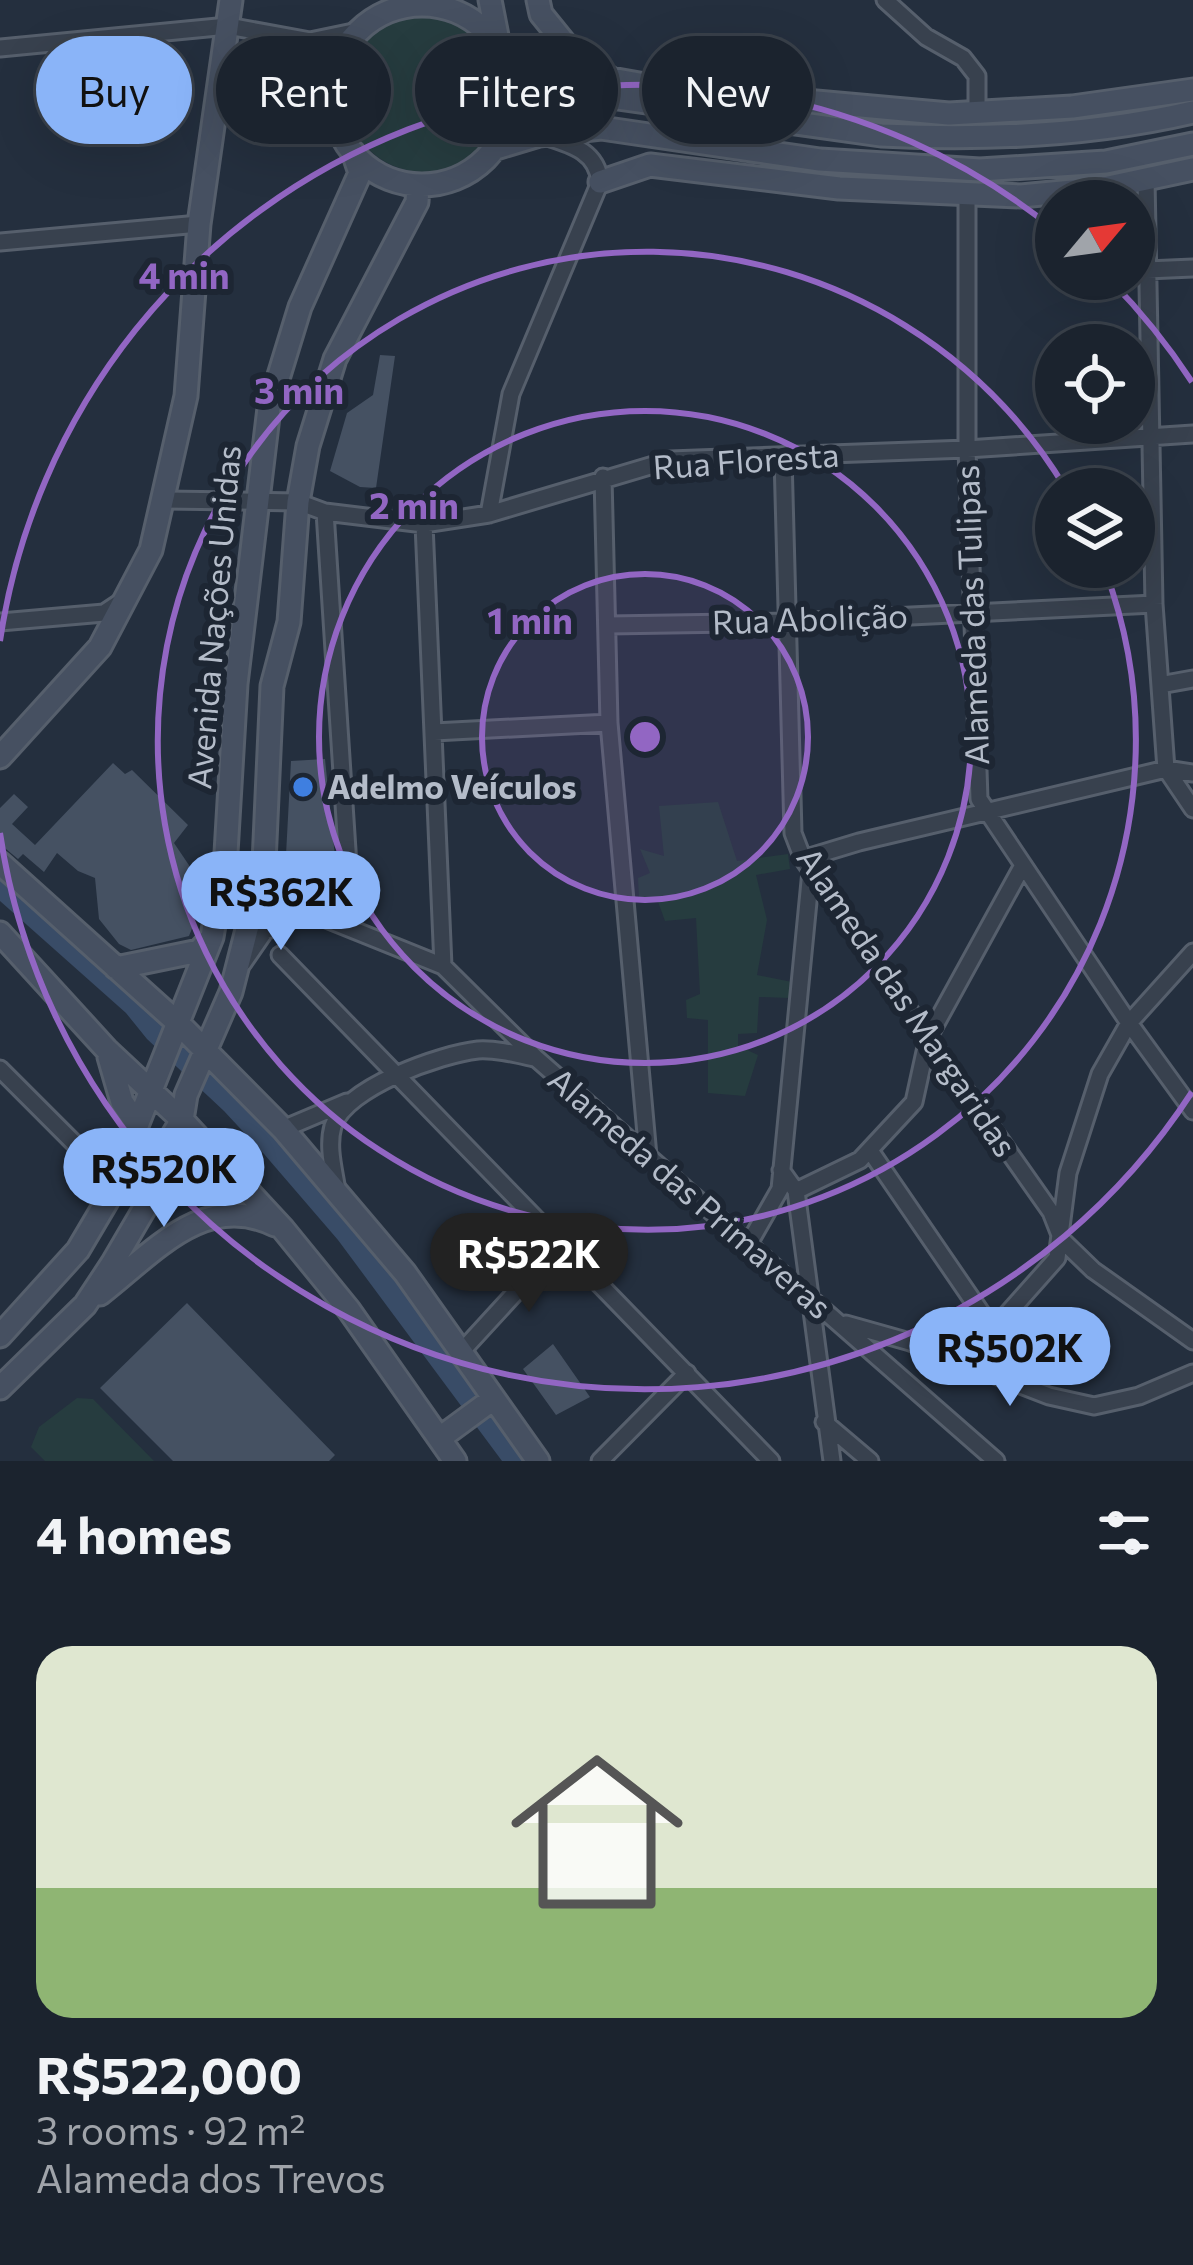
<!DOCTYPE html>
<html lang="en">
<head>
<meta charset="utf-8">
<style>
  body { margin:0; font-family:Commissioner,sans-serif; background:#282f3a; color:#f1f3f6; height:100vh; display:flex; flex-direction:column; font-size:45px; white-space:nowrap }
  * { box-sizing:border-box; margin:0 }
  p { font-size:39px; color:#a0a4aa }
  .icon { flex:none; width:66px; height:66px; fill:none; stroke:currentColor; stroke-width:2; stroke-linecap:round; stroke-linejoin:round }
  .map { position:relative; height:1461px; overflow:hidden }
  .panel { display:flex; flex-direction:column; background:#1b232e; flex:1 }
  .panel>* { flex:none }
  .top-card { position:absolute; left:36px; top:36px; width:1122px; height:108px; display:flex; gap:24px }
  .needle { width:78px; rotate:61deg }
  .controls { position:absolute; left:1035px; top:180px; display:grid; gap:24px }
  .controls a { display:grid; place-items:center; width:120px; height:120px; border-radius:50%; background:#1b232e; box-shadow:0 12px 48px #0002,0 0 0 3px #39404a; font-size:60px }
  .price { position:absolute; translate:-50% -102px; padding:0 27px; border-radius:42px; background:#8ab4f8; color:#111; font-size:39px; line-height:78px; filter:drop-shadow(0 3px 6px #0008) }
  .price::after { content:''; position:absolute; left:50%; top:72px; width:36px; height:27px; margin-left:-18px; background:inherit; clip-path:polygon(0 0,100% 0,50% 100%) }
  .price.current { background:#222; color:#fff }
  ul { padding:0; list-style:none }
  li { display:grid; align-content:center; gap:24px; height:636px; padding:0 36px }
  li+li { border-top:3px solid #39404a }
  li span { display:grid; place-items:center; height:372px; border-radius:36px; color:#555 }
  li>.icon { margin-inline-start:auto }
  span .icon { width:216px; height:216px; fill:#fffc; stroke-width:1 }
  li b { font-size:51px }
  h2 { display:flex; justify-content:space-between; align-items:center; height:144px; padding:0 36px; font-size:51px }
  .tag { padding:0 42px; border-radius:54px; background:#1b232e; box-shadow:0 12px 48px #0002,0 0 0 3px #39404a; font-size:42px; line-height:108px }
  .tag.current { background:#8ab4f8; color:#111 }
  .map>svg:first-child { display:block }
</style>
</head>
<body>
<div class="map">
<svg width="1193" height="1461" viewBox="0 0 1193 1461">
  <rect width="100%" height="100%" fill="#242f3e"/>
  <path fill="#263c3f" d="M345 93a79 79 0 1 1 158 0a79 79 0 1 1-158 0Z
    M 718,802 L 737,861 L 788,854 L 790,869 L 756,875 L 767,920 L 757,975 L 792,982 L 789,998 L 759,997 L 757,1033 L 738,1034 L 738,1046 L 758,1055 L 745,1096 L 708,1093 L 708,1020 L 687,1018 L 686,1000 L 700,994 L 696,918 L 665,921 L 657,899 L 639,898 L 638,878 L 650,873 L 640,849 L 664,856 L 659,806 Z
    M 77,1398 L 93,1399 L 154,1461 L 45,1461 L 31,1447 L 39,1427 Z"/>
  <path fill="#394c67" d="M 0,875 L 298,1148 L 537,1461 L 502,1461 L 338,1240 L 264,1154 L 224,1111 L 147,1039 L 126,1013 L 0,901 Z"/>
  <path fill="#455162" d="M 380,355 L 395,356 L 376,488 L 360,487 L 330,471 L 347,413 L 373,395 Z
    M 325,759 L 337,876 L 313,877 L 298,871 L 286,855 L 291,761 Z
    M 113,763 L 125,774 L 132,770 L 188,825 L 174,843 L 197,877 L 203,901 L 189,936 L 131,950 L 119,944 L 99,919 L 95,878 L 78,871 L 57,853 L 44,872 L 23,854 L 18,859 L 0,844 L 0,808 L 14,794 L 28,807 L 12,824 L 35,845 Z
    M 187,1303 L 335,1455 L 329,1461 L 173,1461 L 100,1388 Z
    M 553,1344 L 590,1397 L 556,1415 L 523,1369 Z"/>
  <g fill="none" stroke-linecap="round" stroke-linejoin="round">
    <defs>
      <path id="street" d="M 885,0 L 926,37 L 963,58 L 977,76 L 977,113
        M 310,41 L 338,63
        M 0,48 L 228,26 L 310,41 L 358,31
        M 1146,179 L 1154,604 L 1166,769 L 1193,809
        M 967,197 L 967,449 L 979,799 L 1129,1023 L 1193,1111
        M 0,242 L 199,224
        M 1147,270 L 1193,268
        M 783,457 L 793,833 L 803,859 L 1051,1212 L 1062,1240 L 1093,1270 L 1193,1341
        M 603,477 L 609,723 L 648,1156
        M 165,500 L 298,502 L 325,512 L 424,524 L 489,514 L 670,460 L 967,449 L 1193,434
        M 325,512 L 352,927
        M 489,514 L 511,394 L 600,182 C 597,152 573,145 547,137
        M 424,524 L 443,966
        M 0,622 L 104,613 L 119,603
        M 609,625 L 789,622 L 1154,604
        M 1160,685 L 1193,679
        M 434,732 L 609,723
        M 803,859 L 859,842 L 1166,769 L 1193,773
        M 264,863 L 280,887 L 309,912 L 443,966 L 537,1059 L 996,1461
        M 280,955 L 771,1461
        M 243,963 L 265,931 L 309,912
        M 0,1069 L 80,1149
        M 283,1129 L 347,1102
        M 871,1152 L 993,1330
        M 781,1170 L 796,1191 L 860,1160 L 914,1102 L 928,1038 L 1022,867
        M 337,1191 C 334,1170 327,1147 333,1126 C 346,1087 441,1054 478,1050 C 497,1049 516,1054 534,1058
        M 796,1191 L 832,1461
        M 748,1245 L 780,1189 L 811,871
        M 846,1324 L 910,1342 L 1049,1396 L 1094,1406 L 1139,1396 L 1193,1373
        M 921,1347 L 982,1336 L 993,1330 L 1057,1258 L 1068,1173 L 1100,1074 L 1129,1023 L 1193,952
        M 461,1352 L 560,1244
        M 824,1422 L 870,1461
        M 600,1461 L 687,1373"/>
      <path id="secondary" d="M 490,0 L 499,46
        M 538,0 L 541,14 L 575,56 L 611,79 L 662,88 L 949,114 L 1072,107 L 1193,90
        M332 95a90 90 0 1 1 180 0a90 90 0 1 1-180 0Z
        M 508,66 L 547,88 L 881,135 C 985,140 1091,136 1193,112
        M 496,148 L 539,135 L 601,128 L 820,160 L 980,170 L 1106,162 L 1193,144
        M 600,182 L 650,165 L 839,188 L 1021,196 L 1104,188 L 1193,169
        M 0,757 L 100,647 L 151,550 L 186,396 L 199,224 L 231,0
        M 0,863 L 180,1025 L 283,1129 L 405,1273 L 538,1461
        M 0,933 L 107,1050 L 182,1120 L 283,1229 L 349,1310 L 455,1461
        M 116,968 L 199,951 L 211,938
        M 109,1057 L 122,1102 L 137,1124
        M 100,1294 C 152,1254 204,1190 275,1225
        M 0,1336 L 78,1250 L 107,1201 L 212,937 L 226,853 L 236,684 L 269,408 L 300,307 L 360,173 L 353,152
        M 0,1388 L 85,1305 L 112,1264 L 146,1206 L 167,1145 L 182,1120 L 186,1095 L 231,992 L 264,863 L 272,686 L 289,622 L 298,502 L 308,446 L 335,359 L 417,202 L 418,185
        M 440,1438 L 493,1399"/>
    </defs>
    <use href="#street" stroke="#565f6c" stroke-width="21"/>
    <use href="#secondary" stroke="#565f6c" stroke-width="27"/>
    <use href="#street" stroke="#38414e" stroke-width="15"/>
    <use href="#secondary" stroke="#465061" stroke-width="21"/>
  </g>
  <circle cx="645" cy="737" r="163" fill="#9266c3" fill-opacity=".12"/>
  <g fill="none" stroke="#9266c3" stroke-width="6">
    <circle cx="645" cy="737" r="163"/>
    <circle cx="645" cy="737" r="326"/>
    <path d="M1105 570A489 489 0 1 1 1066 489"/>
    <path d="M1192 1092A652 652 0 0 1 0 833M0 641A652 652 0 0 1 1055 230M1110 280A652 652 0 0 1 1192 382"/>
  </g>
  <circle fill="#3f7fe0" stroke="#1d2633" stroke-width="4.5" cx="303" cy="787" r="12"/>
  <g text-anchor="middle" stroke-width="12" stroke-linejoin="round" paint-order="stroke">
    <g font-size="33" fill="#b4bcc9" stroke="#1d2633">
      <text transform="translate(746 461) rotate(-4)" y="12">Rua Floresta</text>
      <text transform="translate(972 615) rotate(-92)" y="12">Alameda das Tulipas</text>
      <text transform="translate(214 617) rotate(-85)" y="12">Avenida Nações Unidas</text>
      <text transform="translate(810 619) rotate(-2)" y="12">Rua Abolição</text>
      <text transform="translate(907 1002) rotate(56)" y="12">Alameda das Margaridas</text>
      <text transform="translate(690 1193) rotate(41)" y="12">Alameda das Primaveras</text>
    </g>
    <g font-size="33" font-weight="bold" fill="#b4bcc9" stroke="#1d2633" text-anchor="start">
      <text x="327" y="799">Adelmo Veículos</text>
    </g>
  </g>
  <circle cx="645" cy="737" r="18" fill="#9266c3" stroke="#1d2633" stroke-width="6"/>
  <g font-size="36" text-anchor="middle" font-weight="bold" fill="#9266c3" stroke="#1d2633" stroke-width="12" stroke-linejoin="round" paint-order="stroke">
    <text x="184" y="289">4 min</text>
    <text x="299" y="404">3 min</text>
    <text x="414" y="519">2 min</text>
    <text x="530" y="634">1 min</text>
  </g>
</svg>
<div class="controls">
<a><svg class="needle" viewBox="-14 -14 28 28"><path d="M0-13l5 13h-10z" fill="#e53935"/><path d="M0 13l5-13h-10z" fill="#a0a4aa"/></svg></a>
<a><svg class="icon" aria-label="locate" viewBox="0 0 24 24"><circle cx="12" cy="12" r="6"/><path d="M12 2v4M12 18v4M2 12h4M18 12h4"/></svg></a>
<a><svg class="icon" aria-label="layers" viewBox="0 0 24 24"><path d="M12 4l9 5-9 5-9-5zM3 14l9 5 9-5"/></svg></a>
</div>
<b class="price" style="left:281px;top:953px">R$362K</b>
<b class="price" style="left:164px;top:1230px">R$520K</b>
<b class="price current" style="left:529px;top:1315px">R$522K</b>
<b class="price" style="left:1010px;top:1409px">R$502K</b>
<div class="top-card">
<a class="tag current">Buy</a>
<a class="tag">Rent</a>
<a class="tag">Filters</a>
<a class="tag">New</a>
</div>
</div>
<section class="panel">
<h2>4 homes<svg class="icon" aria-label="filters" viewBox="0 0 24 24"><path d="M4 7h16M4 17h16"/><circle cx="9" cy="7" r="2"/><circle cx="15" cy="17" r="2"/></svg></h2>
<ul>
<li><span style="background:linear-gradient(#dfe7d0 65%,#8fb573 0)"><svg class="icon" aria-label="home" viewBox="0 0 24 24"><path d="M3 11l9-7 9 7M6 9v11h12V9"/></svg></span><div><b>R$522,000</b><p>3 rooms · 92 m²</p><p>Alameda dos Trevos</p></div></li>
</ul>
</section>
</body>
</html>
